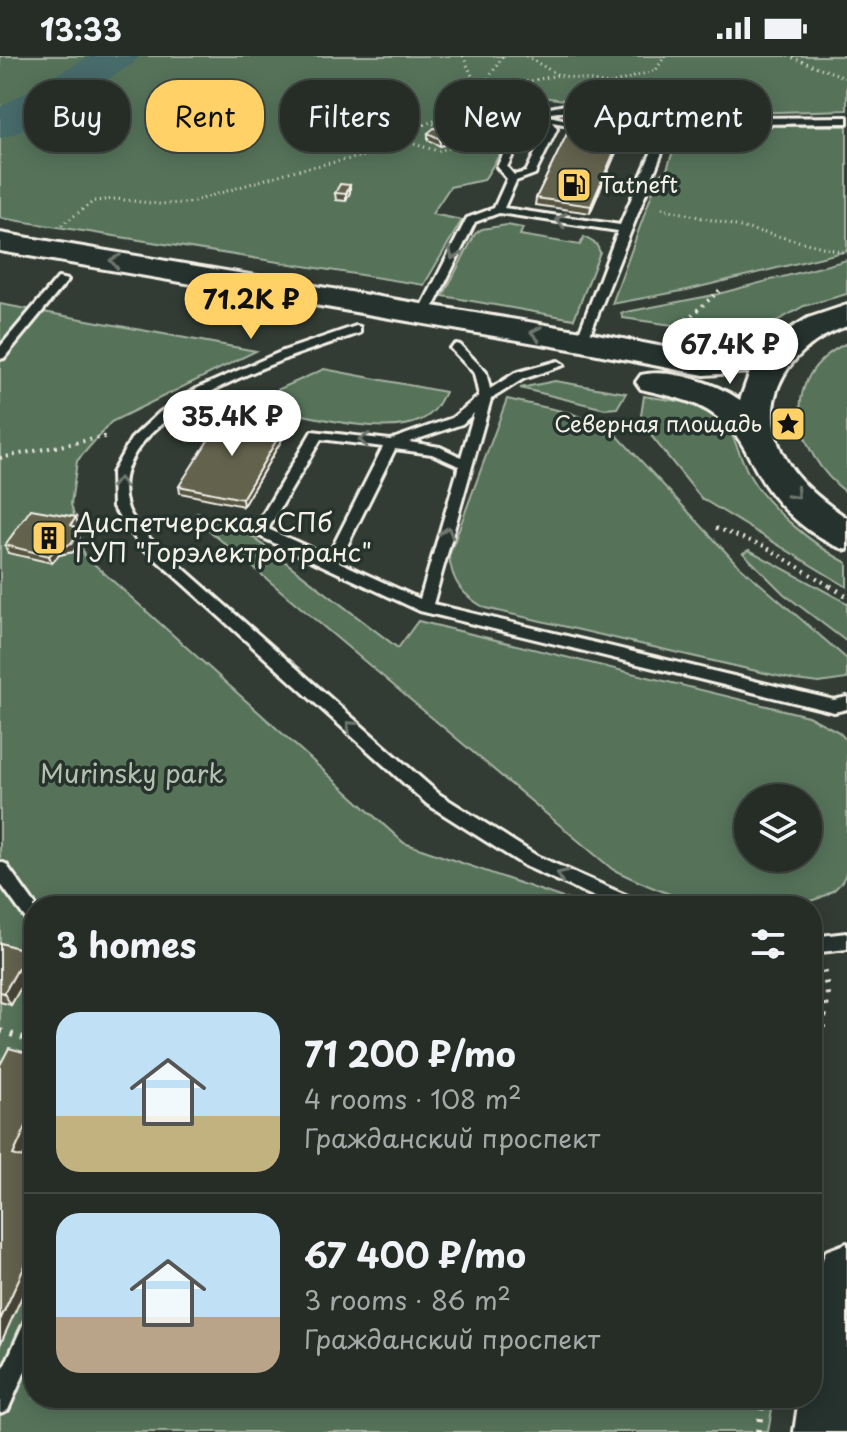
<!DOCTYPE html>
<html lang="en">
<head>
<meta charset="utf-8">
<style>
  body { margin:0; font-family:"Playpen Sans",sans-serif; background:#323933; color:#f1f3f6; height:100vh; display:flex; flex-direction:column; font-size:30px; white-space:nowrap }
  * { box-sizing:border-box; margin:0 }
  p { font-size:26px; color:#a4a8a7 }
  .icon { flex:none; width:44px; height:44px; fill:none; stroke:currentColor; stroke-width:2; stroke-linecap:round; stroke-linejoin:round }
  .map { position:relative; flex:1; overflow:hidden }
  .drawer { position:absolute; left:24px; top:840px; width:798px; height:512px; display:flex; flex-direction:column; background:#262d27; border-radius:32px; box-shadow:0 4px 20px #0003,0 0 0 2px #424944 }
  .drawer>* { flex:none }
  .top-card { position:absolute; left:24px; top:24px; width:800px; height:72px; display:flex; gap:16px }
  .buttons { position:absolute; left:734px; top:728px; display:grid; gap:16px }
  .buttons a { display:grid; place-items:center; width:88px; height:88px; border-radius:50%; background:#262d27; box-shadow:0 4px 20px #0003,0 0 0 2px #424944; font-size:40px }
  .price { position:absolute; translate:-50% -68px; padding:0 18px; border-radius:28px; background:#fff; color:#222; font-size:26px; line-height:52px; filter:drop-shadow(0 2px 4px #0008) }
  .price::after { content:''; position:absolute; left:50%; top:48px; width:24px; height:18px; margin-left:-12px; background:inherit; clip-path:polygon(0 0,100% 0,50% 100%) }
  .price.selected { background:#ffd166; color:#111 }
  ul { padding:0; list-style:none }
  li { display:flex; align-items:center; gap:24px; height:200px; padding:0 32px }
  li+li { border-top:2px solid #424944 }
  li span { display:grid; place-items:center; flex:none; width:224px; height:160px; border-radius:24px; color:#555 }
  li>.icon { margin-inline-start:auto }
  span .icon { width:96px; height:96px; fill:#fffc; stroke-width:1 }
  li b { font-size:34px }
  h2 { display:flex; justify-content:space-between; align-items:center; height:96px; padding:0 32px; font-size:34px }
  .chip { padding:0 28px; border-radius:32px; background:#262d27; box-shadow:0 4px 20px #0003,0 0 0 2px #424944; font-size:28px; line-height:72px }
  .chip.selected { background:#ffd166; color:#111 }
  .status { display:flex; justify-content:space-between; align-items:center; height:56px; padding:0 40px; background:#262d27; direction:ltr }
  .status svg { height:22px; fill:currentColor }
  .map>svg:first-child { display:block }
</style>
</head>
<body>
<div class="status"><b>13:33</b><svg viewBox="0 0 49 12"><path d="M0 12V9h3v3zM5 12V6h3v6zM10 12V3h3v9zM15 12V0h3v12zM26 1h20v11H26zM47 4h2v5h-2z"/></svg></div>
<div class="map">
<svg width="847" height="1376" viewBox="0 0 847 1376">
  <rect width="100%" height="100%" fill="#323c34"/>
  <filter id="ink" filterUnits="userSpaceOnUse"><feTurbulence type="fractalNoise" baseFrequency=".0125" numOctaves="2"/><feDisplacementMap in="SourceGraphic" scale="16" xChannelSelector="R" yChannelSelector="G"/><feConvolveMatrix kernelMatrix="1 2 1 2 8 2 1 2 1" color-interpolation-filters="sRGB"/></filter>
  <g filter="url(#ink)">
    <path fill="#56735a" stroke="#a5b2a1" stroke-width="2" fill-rule="evenodd" d="M 0,0 L 847,0 L 847,54 L 676,59 L 535,40 L 484,124 L 450,131 L 432,158 L 462,164 L 424,229 L 0,162 Z
      M 847,70 L 847,195 L 687,234 L 612,248 L 659,118 L 666,116 C 670,105 673,90 682,83 C 700,67 816,70 847,70 Z
      M 507,169 L 523,172 L 520,179 L 580,189 L 584,181 L 596,188 L 600,196 L 574,263 L 443,240 L 475,178 L 482,173 Z
      M 847,204 L 847,238 L 804,250 L 763,273 L 736,294 L 713,297 L 681,292 L 687,271 L 623,262 L 621,257 L 714,239 Z
      M 0,248 L 256,295 L 111,366 L 77,405 L 71,448 L 84,499 L 404,787 L 586,850 L 34,850 L 34,1342 L 774,1342 L 768,1376 L 0,1376 Z
      M 847,287 L 847,437 C 793,397 777,320 847,287 Z
      M 324,313 L 445,336 C 439,348 434,358 421,364 C 383,383 291,355 248,347 Z
      M 555,325 L 626,337 L 617,352 L 605,353 L 520,332 Z
      M 644,340 C 665,344 691,344 710,354 C 734,367 738,401 751,422 C 770,454 815,490 847,507 L 847,531 L 701,442 L 640,366 Z
      M 507,343 L 571,357 L 614,376 L 736,507 L 847,603 L 847,623 L 819,627 L 795,624 L 485,552 C 462,539 452,526 449,500 Z
      M 197,457 L 246,476 L 398,592 L 418,565 L 808,660 L 839,676 L 847,685 C 847,716 847,747 847,777 C 847,789 847,803 847,814 C 837,859 738,854 703,847 C 671,841 641,827 612,813 L 193,461 ZM 748,742 L 808,742 L 808,802 L 748,802 Z
      M 749,494 L 847,547 L 847,586 L 784,538 L 743,497 Z"/>
    <g fill="none" stroke-linecap="round" stroke-linejoin="round">
      <path fill="#466a6a" fill-rule="evenodd" d="M 90,0 L 139,0 L 133,8 L 15,78 L 0,82 L 0,51 Z"/>
      <defs>
        <path id="service" d="M 565,49 L 669,63 L 847,61 L 847,67 L 673,69 L 586,288 L 578,288 L 576,285 L 618,175 L 499,157 L 475,166 L 430,258 L 420,260 L 418,258 L 467,162 L 494,152 L 507,123 L 497,111 L 518,68 L 540,60 L 545,53 ZM 565,55 L 663,68 L 660,76 L 637,72 L 632,75 L 658,81 L 620,169 L 504,152 L 516,125 L 535,118 L 557,73 L 552,66 L 575,70 L 580,67 L 549,60 L 551,57 ZM 541,66 L 547,73 L 526,116 L 514,119 L 507,111 L 527,70 Z
          M 58,222 L 68,224 L 4,302 L 0,303 L 0,291 Z
          M 356,270 L 360,271 L 360,277 C 297,298 94,359 128,453 C 132,464 143,474 150,483 L 439,738 L 537,800 L 639,845 L 642,850 L 615,850 L 525,810 L 427,748 L 140,489 L 113,451 L 112,417 L 131,383 L 160,356 L 198,332 L 283,295 Z
          M 456,288 L 460,289 L 486,316 L 490,333 L 515,317 L 558,305 L 564,309 L 523,323 L 491,343 L 433,548 L 834,644 L 847,641 L 847,653 L 834,656 L 420,555 L 255,478 L 253,475 L 312,375 L 390,384 L 452,362 L 479,340 L 474,317 L 450,292 ZM 474,357 L 461,401 L 440,391 L 409,386 L 462,368 ZM 321,383 L 383,391 L 328,500 L 268,473 ZM 395,393 L 432,398 L 459,410 L 420,543 L 339,506 Z
          M 0,806 L 6,808 L 36,850 L 34,850 L 34,869 L 28,866 L 0,827 Z
          M 847,877 L 847,893 L 812,897 L 812,881 Z
          M 34,1259 L 34,1295 L 8,1354 L 0,1357 L 0,1320 L 26,1262 Z"/>
        <path id="secondary" d="M 0,177 L 582,275 L 704,299 L 743,297 L 770,289 L 785,276 L 808,262 L 847,249 L 847,270 C 781,293 748,357 795,417 C 809,435 828,449 847,462 L 847,494 C 813,484 776,450 759,419 C 747,398 741,380 721,364 C 698,344 669,340 641,333 L 636,326 L 641,319 C 669,312 716,327 740,344 L 750,316 L 704,319 L 582,295 L 0,195 Z
          M 847,1187 L 847,1376 L 794,1376 L 799,1342 L 812,1342 C 812,1293 807,1242 826,1195 Z"/>
      </defs>
      <use href="#service" stroke="#f4f1e8" stroke-width="6"/>
      <use href="#secondary" stroke="#f4f1e8" stroke-width="6"/>
      <path stroke="#f4f1e8" stroke-width="3" stroke-dasharray="1 4" stroke-linecap="butt" d="M 463,0 L 479,35
        M 526,0 L 558,19 L 678,40
        M 788,0 L 847,22
        M 614,27 L 656,14 L 665,0
        M 480,35 L 503,0
        M 400,84 L 438,95 L 461,89 L 461,83 L 430,66
        M 662,152 L 847,197
        M 62,169 L 94,145 L 116,143 L 159,148 L 188,147 L 292,115 L 374,98 L 417,71 L 456,57 L 474,46 L 479,36 L 558,19
        M 718,236 L 721,233"/>
      <path stroke="#f4f1e8" stroke-width="4" stroke-dasharray="2 5" stroke-linecap="butt" d="M 676,273 L 720,234
        M 0,402 L 109,380
        M 716,472 L 764,490 L 833,532"/>
      <path stroke="#f4f1e8" stroke-width="5" stroke-dasharray="2 6" stroke-linecap="butt" d="M 830,530 L 847,540"/>
      <path stroke="#f4f1e8" stroke-width="6" stroke-dasharray="3 8" stroke-linecap="butt" d="M 0,975 L 34,985
        M 812,1037 L 828,939 L 824,912
        M 333,1352 L 344,1342
        M 758,1376 L 763,1342"/>
      <use href="#service" fill="#26332d" fill-rule="evenodd"/>
      <use href="#secondary" fill="#26332d" fill-rule="evenodd"/>
    </g>
    <path fill="#565443" stroke="#f4f1e8" stroke-width="2" d="M 578,55 L 640,64 L 635,80 L 624,78 L 590,157 L 535,149 L 536,142 Z
      M 451,74 L 450,87 L 440,90 L 428,84 L 428,77 Z
      M 350,129 L 350,136 L 346,145 L 336,144 L 335,137 Z
      M 284,380 L 243,450 L 180,437 L 179,430 Z
      M 78,468 L 76,472 L 78,490 L 73,496 L 59,499 L 52,507 L 8,497 L 5,489 Z
      M 0,887 L 28,895 L 34,905 L 34,908 L 11,949 L 0,946 Z"/>
    <path fill="#464537" stroke="#f4f1e8" stroke-width="2" d="M 625,71 L 624,78 L 590,157 L 591,150 Z
      M 451,80 L 450,87 L 440,90 L 440,83 Z
      M 350,129 L 350,136 L 346,145 L 346,138 Z
      M 283,373 L 284,380 L 243,450 L 242,443 Z
      M 76,461 L 78,468 L 76,472 L 78,490 L 73,496 L 59,499 L 52,507 L 49,500 Z
      M 28,895 L 34,908 L 11,949 L 4,937 Z
      M 34,1053 L 34,1078 L 20,1108 L 13,1099 Z
      M 34,1141 L 34,1165 L 30,1173 L 23,1164 Z
      M 34,1190 L 34,1214 L 0,1289 L 0,1264 Z"/>
    <path fill="#64624e" stroke="#f4f1e8" stroke-width="2" d="M 578,55 L 640,64 L 636,73 L 625,71 L 591,150 L 536,142 Z
      M 434,72 L 451,74 L 451,80 L 440,83 L 428,77 Z
      M 340,128 L 350,129 L 346,138 L 335,137 Z
      M 223,361 L 283,373 L 242,443 L 179,430 Z
      M 31,453 L 76,461 L 71,469 L 75,471 L 76,482 L 71,488 L 57,492 L 49,500 L 5,489 Z
      M 0,887 L 28,895 L 4,937 L 0,936 Z
      M 9,992 L 34,999 L 34,1053 L 13,1099 L 34,1105 L 34,1141 L 23,1164 L 34,1168 L 34,1190 L 0,1264 L 0,1009 Z"/>
    <defs><path id="oneway-chevron" d="M-2-3.5L2.5 0L-2 3.5" fill="none" stroke-width="1.6" stroke-linecap="round" stroke-linejoin="round" transform="scale(2)"/></defs>
    <g stroke="#6e766e">
      <use href="#oneway-chevron" transform="translate(561 164) rotate(-171)"/>
      <use href="#oneway-chevron" transform="translate(454 198) rotate(116)"/>
      <use href="#oneway-chevron" transform="translate(115 205) rotate(-170)"/>
      <use href="#oneway-chevron" transform="translate(536 277) rotate(-170)"/>
      <use href="#oneway-chevron" transform="translate(364 384) rotate(-172)"/>
      <use href="#oneway-chevron" transform="translate(119 427) rotate(-89)"/>
      <use href="#oneway-chevron" transform="translate(795 438) rotate(47)"/>
      <use href="#oneway-chevron" transform="translate(447 476) rotate(-74)"/>
      <use href="#oneway-chevron" transform="translate(351 670) rotate(-138)"/>
      <use href="#oneway-chevron" transform="translate(562 819) rotate(-156)"/>
    </g>
  </g>
  <defs>
    <symbol id="fuel-square" viewBox="-11 -11 22 22"><rect x="-9" y="-9" width="18" height="18" rx="4" fill="#ffd166" stroke="#26332d"/><path d="M-5.5-6h7V0h2V4h1.3V-2.5L3-4.5l.8-.8L6-3V5H2.5V1h-1V6h-7ZM-4.2-4.7v3.2H.2V-4.7Z" fill="#111"/></symbol>
    <symbol id="sight-square" viewBox="-11 -11 22 22"><rect x="-9" y="-9" width="18" height="18" rx="4" fill="#ffd166" stroke="#26332d"/><path d="M0-6L1.8-2.2L6-1.7L2.9 1.2L3.7 5.4L0 3.3L-3.7 5.4L-2.9 1.2L-6-1.7L-1.8-2.2Z" fill="#111"/></symbol>
    <symbol id="building-square" viewBox="-11 -11 22 22"><rect x="-9" y="-9" width="18" height="18" rx="4" fill="#ffd166" stroke="#26332d"/><path d="M-4-6H4V6H1V3H-1V6H-4ZM-2.5-4.3h1.7v1.8h-1.7ZM.8-4.3h1.7v1.8H.8ZM-2.5-1h1.7V.8h-1.7ZM.8-1h1.7V.8H.8Z" fill="#111"/></symbol>
  </defs>
  <g fill-rule="evenodd">
    <use href="#fuel-square" x="554" y="109" width="40" height="40"/>
    <use href="#sight-square" x="768" y="348" width="40" height="40"/>
    <use href="#building-square" x="29" y="462" width="40" height="40"/>
  </g>
  <g text-anchor="middle" stroke-width="7" stroke-linejoin="round" paint-order="stroke">
    <g font-size="22" fill="#f4f1e8" stroke="#26332d" text-anchor="start">
      <text x="600" y="137">Tatneft</text>
      <text x="762" y="376" text-anchor="end">Северная площадь</text>
    </g>
    <g font-size="26" fill="#f4f1e8" stroke="#26332d" text-anchor="start">
      <text x="75" y="476">Диспетчерская СПб<tspan x="75" dy="30">ГУП "Горэлектротранс"</tspan></text>
    </g>
    <g font-size="26" fill="#b5bfaf" stroke="#26332d">
      <text x="132" y="727">Murinsky park</text>
    </g>
  </g>
</svg>
<div class="buttons">
<a><svg class="icon" aria-label="layers" viewBox="0 0 24 24"><path d="M12 4l9 5-9 5-9-5zM3 14l9 5 9-5"/></svg></a>
</div>
<b class="price selected" style="left:251px;top:285px">71.2K ₽</b>
<b class="price" style="left:730px;top:330px">67.4K ₽</b>
<b class="price" style="left:232px;top:402px">35.4K ₽</b>
<div class="top-card">
<a class="chip">Buy</a>
<a class="chip selected">Rent</a>
<a class="chip">Filters</a>
<a class="chip">New</a>
<a class="chip">Apartment</a>
</div>
<section class="drawer">
<h2>3 homes<svg class="icon" aria-label="filters" viewBox="0 0 24 24"><path d="M4 7h16M4 17h16"/><circle cx="9" cy="7" r="2"/><circle cx="15" cy="17" r="2"/></svg></h2>
<ul>
<li><span style="background:linear-gradient(#bfe0f5 65%,#c2b280 0)"><svg class="icon" aria-label="home" viewBox="0 0 24 24"><path d="M3 11l9-7 9 7M6 9v11h12V9"/></svg></span><div><b>71 200 ₽/mo</b><p>4 rooms · 108 m²</p><p>Гражданский проспект</p></div></li>
<li><span style="background:linear-gradient(#bfe0f5 65%,#b9a48a 0)"><svg class="icon" aria-label="home" viewBox="0 0 24 24"><path d="M3 11l9-7 9 7M6 9v11h12V9"/></svg></span><div><b>67 400 ₽/mo</b><p>3 rooms · 86 m²</p><p>Гражданский проспект</p></div></li>
</ul>
</section>
</div>
</body>
</html>
